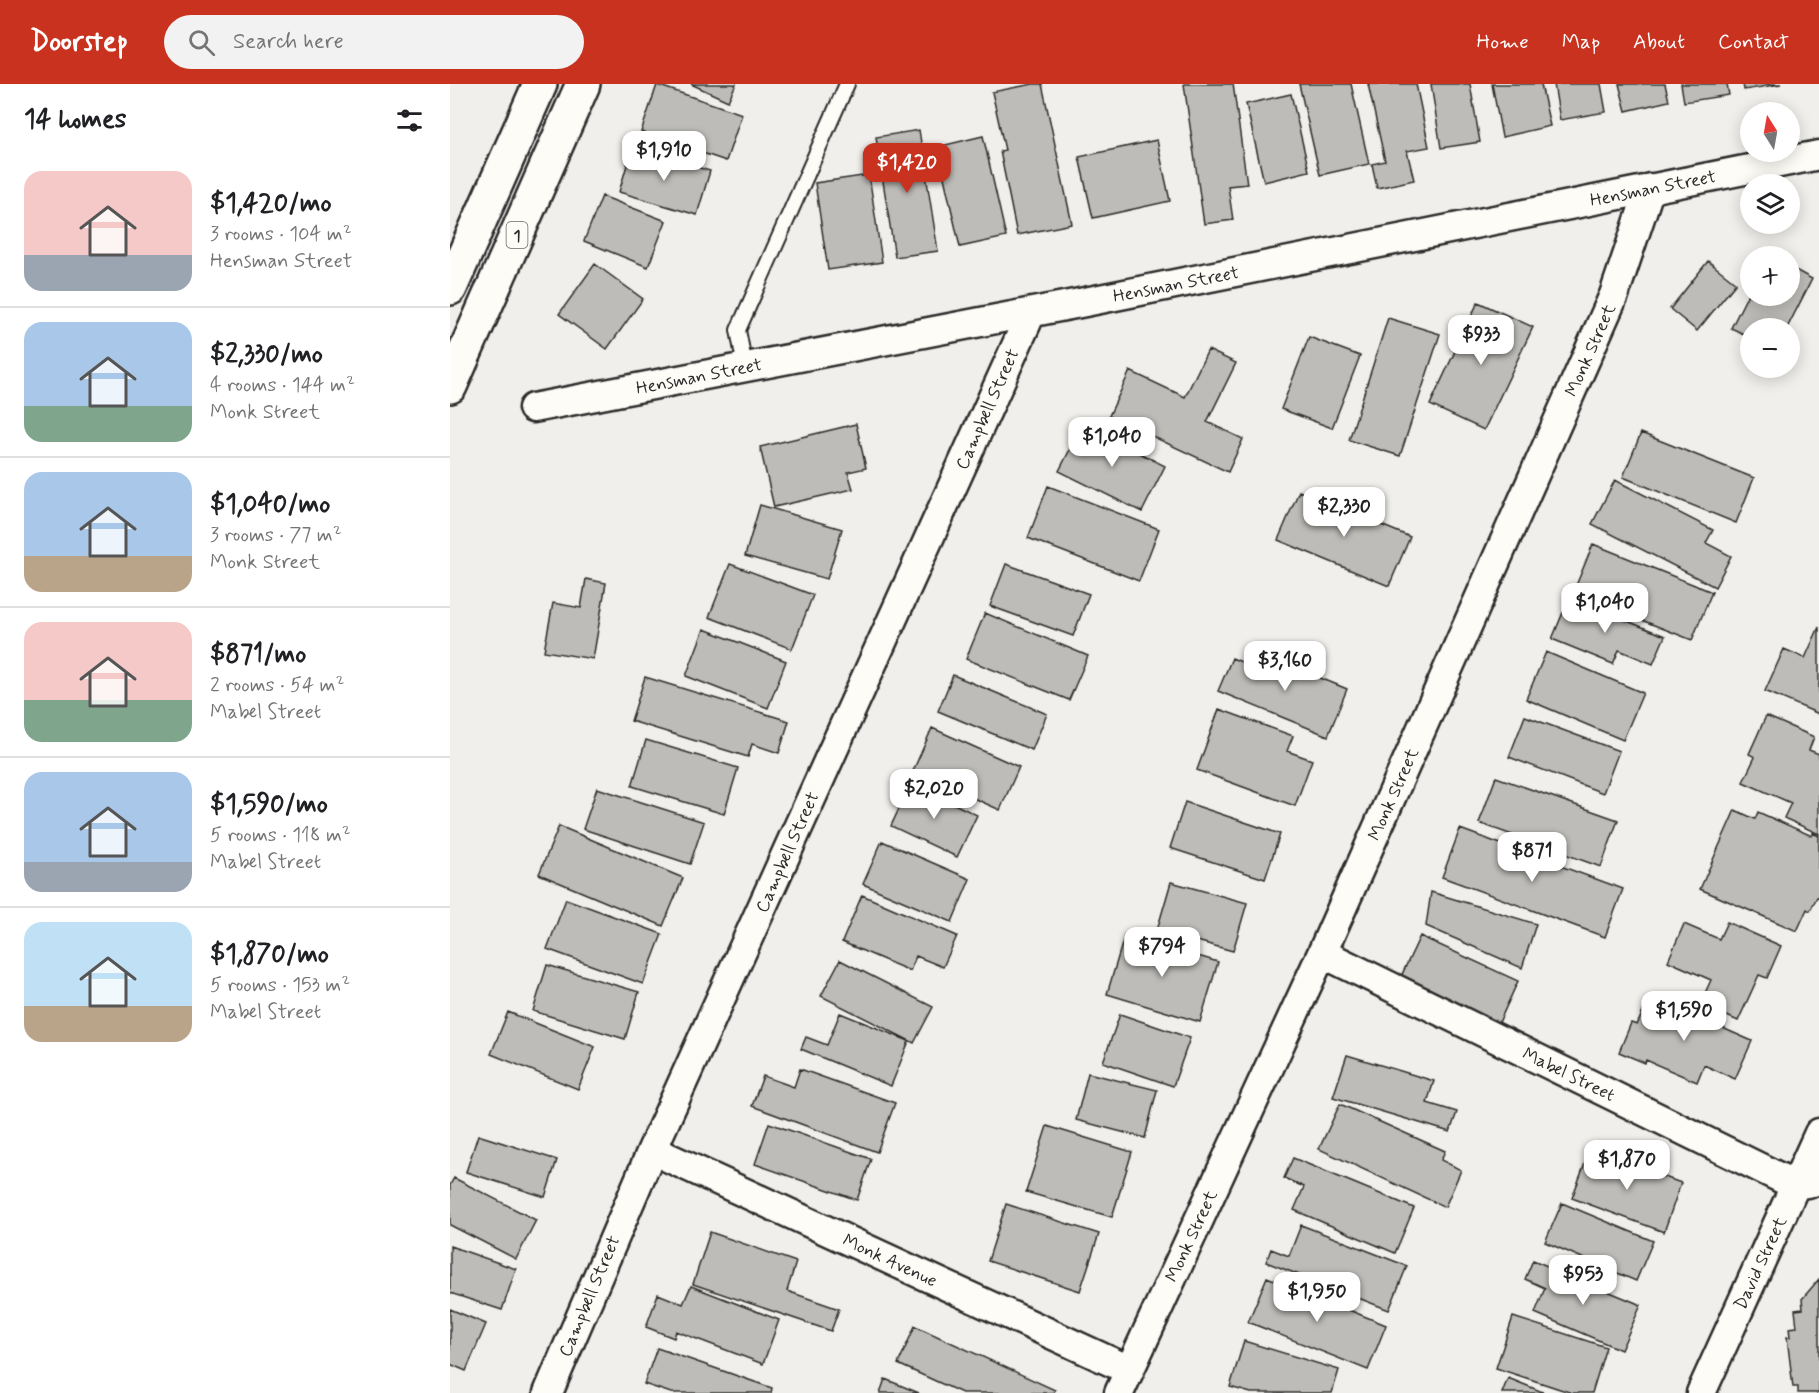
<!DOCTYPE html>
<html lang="en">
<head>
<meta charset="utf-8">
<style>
  body { margin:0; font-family:Mynerve,sans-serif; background:#f2f2f2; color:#202124; height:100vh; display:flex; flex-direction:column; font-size:22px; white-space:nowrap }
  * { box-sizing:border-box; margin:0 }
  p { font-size:20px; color:#757577 }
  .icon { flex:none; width:33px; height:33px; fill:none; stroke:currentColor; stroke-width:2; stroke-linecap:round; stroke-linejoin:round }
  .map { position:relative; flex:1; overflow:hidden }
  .sheet { display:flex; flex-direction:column; background:#fff; width:450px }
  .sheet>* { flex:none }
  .needle { width:39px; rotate:349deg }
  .buttons { position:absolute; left:1290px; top:18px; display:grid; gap:12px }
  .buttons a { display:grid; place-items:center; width:60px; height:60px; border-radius:50%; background:#fff; box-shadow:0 3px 15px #0003; font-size:30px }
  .price { position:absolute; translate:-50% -51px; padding:0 14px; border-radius:12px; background:#fff; color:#222; font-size:20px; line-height:39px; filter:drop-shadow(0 2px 3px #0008) }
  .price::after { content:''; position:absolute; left:50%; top:36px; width:18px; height:14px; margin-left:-9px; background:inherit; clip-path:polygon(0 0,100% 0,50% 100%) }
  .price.selected { background:#c8321e; color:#fff }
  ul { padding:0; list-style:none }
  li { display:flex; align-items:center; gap:18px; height:150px; padding:0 24px }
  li+li { border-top:2px solid #e0e0e0 }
  li span { display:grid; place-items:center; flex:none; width:168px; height:120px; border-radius:18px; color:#555 }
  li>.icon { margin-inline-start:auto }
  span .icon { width:72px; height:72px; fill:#fffc; stroke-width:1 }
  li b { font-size:26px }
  h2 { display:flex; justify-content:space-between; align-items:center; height:72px; padding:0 24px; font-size:26px }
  header { display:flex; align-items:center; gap:36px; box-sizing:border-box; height:84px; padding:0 30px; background:#c8321e; color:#fff }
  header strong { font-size:28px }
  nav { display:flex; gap:33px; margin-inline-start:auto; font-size:21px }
  .search { width:420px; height:54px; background:#f2f2f2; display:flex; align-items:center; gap:15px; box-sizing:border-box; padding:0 21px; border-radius:33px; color:#757577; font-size:22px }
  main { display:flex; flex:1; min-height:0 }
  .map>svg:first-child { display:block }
</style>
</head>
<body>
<header>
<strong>Doorstep</strong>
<div class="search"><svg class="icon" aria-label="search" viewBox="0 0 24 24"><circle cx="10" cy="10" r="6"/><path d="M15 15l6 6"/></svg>Search here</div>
<nav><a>Home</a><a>Map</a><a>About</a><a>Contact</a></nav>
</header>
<main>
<section class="sheet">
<h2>14 homes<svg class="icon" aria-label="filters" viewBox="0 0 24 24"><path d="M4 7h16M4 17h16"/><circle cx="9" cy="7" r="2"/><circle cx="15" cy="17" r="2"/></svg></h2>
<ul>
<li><span style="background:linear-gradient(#f6c9c9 70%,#9aa5b1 0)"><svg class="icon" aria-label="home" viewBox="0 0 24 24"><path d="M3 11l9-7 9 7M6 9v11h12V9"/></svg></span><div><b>$1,420/mo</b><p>3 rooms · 104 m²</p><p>Hensman Street</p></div></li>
<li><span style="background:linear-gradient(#a9c7e8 70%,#7fa58c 0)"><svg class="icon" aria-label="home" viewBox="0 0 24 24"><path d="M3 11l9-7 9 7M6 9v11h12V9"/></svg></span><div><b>$2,330/mo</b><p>4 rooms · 144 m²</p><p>Monk Street</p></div></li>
<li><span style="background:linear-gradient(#a9c7e8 70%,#b9a48a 0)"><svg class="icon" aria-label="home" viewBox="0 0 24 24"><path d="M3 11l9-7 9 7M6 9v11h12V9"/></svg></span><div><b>$1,040/mo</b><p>3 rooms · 77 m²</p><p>Monk Street</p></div></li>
<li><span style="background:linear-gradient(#f6c9c9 65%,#7fa58c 0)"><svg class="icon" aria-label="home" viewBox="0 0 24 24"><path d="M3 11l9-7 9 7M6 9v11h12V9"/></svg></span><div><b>$871/mo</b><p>2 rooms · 54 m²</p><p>Mabel Street</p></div></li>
<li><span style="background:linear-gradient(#a9c7e8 75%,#9aa5b1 0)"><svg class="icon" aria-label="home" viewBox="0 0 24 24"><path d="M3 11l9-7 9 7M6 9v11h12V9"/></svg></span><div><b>$1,590/mo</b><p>5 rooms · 118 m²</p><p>Mabel Street</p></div></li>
<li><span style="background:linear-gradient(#bfe0f5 70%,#b9a48a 0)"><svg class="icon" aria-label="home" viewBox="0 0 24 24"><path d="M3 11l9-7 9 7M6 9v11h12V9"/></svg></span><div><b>$1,870/mo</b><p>5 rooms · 153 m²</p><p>Mabel Street</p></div></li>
</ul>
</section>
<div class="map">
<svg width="1369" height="1309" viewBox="0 0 1369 1309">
  <rect width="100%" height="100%" fill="#f0efeb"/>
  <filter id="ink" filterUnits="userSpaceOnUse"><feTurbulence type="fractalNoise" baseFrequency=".0167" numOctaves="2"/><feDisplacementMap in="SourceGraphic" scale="12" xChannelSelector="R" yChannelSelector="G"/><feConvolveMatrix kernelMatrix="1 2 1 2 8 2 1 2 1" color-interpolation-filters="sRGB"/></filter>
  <g filter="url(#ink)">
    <path fill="#bdbcb8" stroke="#2b2b2b" stroke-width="1.5" d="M 241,0 L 286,0 L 278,17 Z
      M 583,0 L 592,0 L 622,140 L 567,151 L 550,67 L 555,66 L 542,8 Z
      M 734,0 L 783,0 L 797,100 L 778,102 L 783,136 L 754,140 Z
      M 849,0 L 901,0 L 919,80 L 870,91 Z
      M 918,0 L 966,0 L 979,63 L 957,67 L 964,96 L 927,104 L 922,80 L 935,77 Z
      M 981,0 L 1020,0 L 1030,58 L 991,64 Z
      M 1042,0 L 1091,0 L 1100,42 L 1052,53 Z
      M 1104,0 L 1151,0 L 1156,28 L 1110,36 Z
      M 1169,0 L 1215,0 L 1219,17 L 1176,27 Z
      M 1231,0 L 1277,0 L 1279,11 L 1234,18 Z
      M 1293,0 L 1331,0 L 1294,6 Z
      M 207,1 L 292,30 L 276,77 L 191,48 Z
      M 841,10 L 859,87 L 814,98 L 796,20 Z
      M 469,46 L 488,167 L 445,173 L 426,53 Z
      M 533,52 L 556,153 L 510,163 L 487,63 Z
      M 707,56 L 720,117 L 643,134 L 629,73 Z
      M 182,64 L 260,87 L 247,131 L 169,108 Z
      M 419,91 L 432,178 L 378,186 L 365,99 Z
      M 152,112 L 216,137 L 198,183 L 134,157 Z
      M 1258,177 L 1286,199 L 1247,247 L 1220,225 Z
      M 145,180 L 193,215 L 157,265 L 109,230 Z
      M 1340,183 L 1362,195 L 1337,244 L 1300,244 L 1300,253 L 1281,244 L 1300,206 L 1300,212 L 1340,212 Z
      M 1028,218 L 1083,243 L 1034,346 L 980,321 Z
      M 938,234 L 990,250 L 950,372 L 899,356 Z
      M 859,253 L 910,272 L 882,344 L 831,325 Z
      M 758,266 L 786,279 L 757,338 L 793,355 L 778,388 L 659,332 L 680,287 L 735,313 Z
      M 406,340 L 416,384 L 398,388 L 403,405 L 324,423 L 310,363 Z
      M 633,340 L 715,382 L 692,428 L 609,387 Z
      M 1191,349 L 1304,394 L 1286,439 L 1173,393 Z
      M 1165,396 L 1263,446 L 1256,459 L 1281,472 L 1265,503 L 1142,440 Z
      M 598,402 L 709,445 L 689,497 L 578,454 Z
      M 849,407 L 960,453 L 939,502 L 828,456 Z
      M 310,421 L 392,445 L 377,495 L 295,472 Z
      M 1143,460 L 1262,508 L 1242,556 L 1123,509 Z
      M 280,480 L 363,511 L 342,565 L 259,533 Z
      M 556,480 L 639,510 L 623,552 L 540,522 Z
      M 136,495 L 156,499 L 143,575 L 94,567 L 103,519 L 131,524 Z
      M 1119,514 L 1215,552 L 1203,580 L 1169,566 L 1163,580 L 1102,555 Z
      M 535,529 L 638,572 L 619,616 L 516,575 Z
      M 1369,543 L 1369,630 L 1315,607 L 1334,565 L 1355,574 Z
      M 254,545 L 336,577 L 318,624 L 236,592 Z
      M 1096,568 L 1193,609 L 1173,656 L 1076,615 Z
      M 812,570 L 897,605 L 878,652 L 768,607 L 782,574 L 806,584 Z
      M 503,591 L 597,630 L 582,666 L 488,627 Z
      M 195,593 L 339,637 L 329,669 L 302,660 L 298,673 L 181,637 Z
      M 769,625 L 843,652 L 837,667 L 862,676 L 845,722 L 747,686 Z
      M 1075,632 L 1169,667 L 1153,709 L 1059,673 Z
      M 1316,632 L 1364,653 L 1359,666 L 1369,670 L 1369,750 L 1334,734 L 1341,719 L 1293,698 L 1305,673 L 1299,670 Z
      M 482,644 L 569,683 L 550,726 L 463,687 Z
      M 196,656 L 288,684 L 274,730 L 182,702 Z
      M 1046,693 L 1168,736 L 1151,783 L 1029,739 Z
      M 461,699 L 527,731 L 507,773 L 441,742 Z
      M 147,704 L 254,738 L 240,780 L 133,745 Z
      M 735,718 L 830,750 L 815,795 L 720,764 Z
      M 1285,726 L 1305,735 L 1308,728 L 1362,752 L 1363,749 L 1369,752 L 1369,814 L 1367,813 L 1360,827 L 1357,825 L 1347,847 L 1250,805 Z
      M 109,742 L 233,794 L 213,842 L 89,790 Z
      M 1010,745 L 1173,805 L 1155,853 L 992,793 Z
      M 432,757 L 520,795 L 502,838 L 413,800 Z
      M 721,798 L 797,819 L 783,867 L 707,846 Z
      M 981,808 L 1086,840 L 1072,884 L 976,842 Z
      M 412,811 L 507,852 L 493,883 L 466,872 L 460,887 L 392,858 Z
      M 116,815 L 212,850 L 193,900 L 97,865 Z
      M 1277,838 L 1331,862 L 1317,894 L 1309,891 L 1288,937 L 1250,920 L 1261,896 L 1218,877 L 1234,840 L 1269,855 Z
      M 675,850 L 768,878 L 750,938 L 657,910 Z
      M 970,852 L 1068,897 L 1046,945 L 948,899 Z
      M 390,876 L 483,923 L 464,959 L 371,912 Z
      M 97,881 L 189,908 L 175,955 L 83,927 Z
      M 1200,912 L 1302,957 L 1285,995 L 1254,981 L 1247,998 L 1196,976 L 1195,979 L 1169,968 L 1181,939 L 1187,941 Z
      M 58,928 L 145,963 L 128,1005 L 41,970 Z
      M 390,929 L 459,957 L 441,1002 L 351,965 L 356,953 L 377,961 Z
      M 670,930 L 740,954 L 723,1002 L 653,978 Z
      M 897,971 L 984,997 L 977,1019 L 1007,1028 L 1000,1048 L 883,1013 Z
      M 350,985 L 445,1019 L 427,1068 L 302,1022 L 313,992 L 344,1003 Z
      M 638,989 L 707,1006 L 695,1054 L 626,1036 Z
      M 890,1020 L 995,1067 L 991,1076 L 1011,1086 L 995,1123 L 869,1065 Z
      M 319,1039 L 421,1075 L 407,1116 L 305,1080 Z
      M 597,1042 L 682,1068 L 662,1133 L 576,1108 Z
      M 28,1051 L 107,1076 L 95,1113 L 16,1088 Z
      M 1140,1066 L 1231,1099 L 1214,1148 L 1122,1114 Z
      M 843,1074 L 964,1124 L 945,1169 L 844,1126 L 854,1103 L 834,1094 Z
      M 4,1094 L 86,1136 L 66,1175 L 0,1141 L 0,1101 Z
      M 1112,1119 L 1203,1157 L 1186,1197 L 1095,1158 Z
      M 556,1120 L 649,1150 L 630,1207 L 538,1177 Z
      M 851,1141 L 957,1182 L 939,1226 L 816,1178 L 821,1165 L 839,1172 Z
      M 260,1148 L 346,1178 L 337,1207 L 389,1225 L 381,1247 L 243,1200 Z
      M 0,1162 L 66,1185 L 52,1226 L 0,1209 Z
      M 1083,1176 L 1191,1221 L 1171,1266 L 1085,1229 L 1095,1204 L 1075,1195 Z
      M 817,1193 L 936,1241 L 918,1286 L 798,1238 Z
      M 1369,1195 L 1369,1309 L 1348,1309 L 1348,1303 L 1343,1303 L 1337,1253 L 1340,1253 L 1339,1244 L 1347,1243 L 1345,1226 L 1353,1225 L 1352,1215 Z
      M 241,1202 L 329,1236 L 313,1280 L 226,1247 L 224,1254 L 196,1243 L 208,1210 L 233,1220 Z
      M 0,1225 L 36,1240 L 16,1287 L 0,1280 Z
      M 1063,1233 L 1156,1263 L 1142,1309 L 1122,1309 L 1046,1284 Z
      M 465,1242 L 605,1306 L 603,1309 L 512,1309 L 448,1280 Z
      M 794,1257 L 889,1286 L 882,1309 L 801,1309 L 780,1303 Z
      M 207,1264 L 322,1304 L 321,1309 L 221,1309 L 194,1300 Z
      M 1058,1294 L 1095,1309 L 1052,1309 Z
      M 435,1295 L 469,1309 L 430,1309 Z"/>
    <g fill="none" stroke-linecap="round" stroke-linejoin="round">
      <defs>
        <path id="lane" d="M 295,283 L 288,246 L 397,0"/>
        <path id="street" d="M 83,324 L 630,219 L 1369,71
          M 872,869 L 1345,1101 L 1369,1097
          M 202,1066 L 679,1286
          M 98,1309 L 202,1066 L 581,229
          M 669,1309 L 872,869 L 1164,211 L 1200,104
          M 1251,1309 L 1369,1049"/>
        <path id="highway" d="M 0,204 L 90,0
          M 0,302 L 133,0"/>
      </defs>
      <use href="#lane" stroke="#2b2b2b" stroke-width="18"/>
      <use href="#street" stroke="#2b2b2b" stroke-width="33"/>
      <use href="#highway" stroke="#2b2b2b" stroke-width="38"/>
      <use href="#lane" stroke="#fdfcf7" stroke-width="14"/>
      <use href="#street" stroke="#fdfcf7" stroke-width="28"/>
      <use href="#highway" stroke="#fdfcf7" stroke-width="33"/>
    </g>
  </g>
  <g text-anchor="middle" stroke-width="6" stroke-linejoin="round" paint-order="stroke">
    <rect fill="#fdfcf7" stroke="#6a6a68" stroke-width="1.5" x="56.5" y="138" width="21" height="26" rx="4.5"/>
    <g font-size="16" font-weight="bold" fill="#2b2b2b">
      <text x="67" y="157">1</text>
    </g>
    <g font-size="18" fill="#2b2b2b" stroke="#fdfcf7">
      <text transform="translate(1203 104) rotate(-11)" y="6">Hensman Street</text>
      <text transform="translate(726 200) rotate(-11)" y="6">Hensman Street</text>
      <text transform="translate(1140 266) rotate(-66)" y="6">Monk Street</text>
      <text transform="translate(249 292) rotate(-11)" y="6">Hensman Street</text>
      <text transform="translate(537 325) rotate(-66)" y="6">Campbell Street</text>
      <text transform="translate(943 710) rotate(-66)" y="6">Monk Street</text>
      <text transform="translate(337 768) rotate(-66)" y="6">Campbell Street</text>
      <text transform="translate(1119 990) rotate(26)" y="6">Mabel Street</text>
      <text transform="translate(741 1152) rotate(-65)" y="6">Monk Street</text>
      <text transform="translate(440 1176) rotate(25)" y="6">Monk Avenue</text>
      <text transform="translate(1310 1179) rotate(-65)" y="6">David Street</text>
      <text transform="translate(139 1212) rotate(-67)" y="6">Campbell Street</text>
    </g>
  </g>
</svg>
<div class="buttons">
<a><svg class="needle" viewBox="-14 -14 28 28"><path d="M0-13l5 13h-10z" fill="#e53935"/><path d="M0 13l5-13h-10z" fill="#757577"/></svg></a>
<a><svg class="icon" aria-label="layers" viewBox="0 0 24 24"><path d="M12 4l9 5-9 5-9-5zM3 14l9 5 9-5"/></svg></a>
<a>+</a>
<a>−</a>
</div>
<b class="price" style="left:214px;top:98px">$1,910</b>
<b class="price selected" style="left:457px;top:110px">$1,420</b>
<b class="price" style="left:1031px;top:282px">$933</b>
<b class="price" style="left:662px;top:384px">$1,040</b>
<b class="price" style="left:894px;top:454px">$2,330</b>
<b class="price" style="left:1155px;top:550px">$1,040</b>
<b class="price" style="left:835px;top:608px">$3,160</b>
<b class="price" style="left:484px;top:736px">$2,020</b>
<b class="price" style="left:1082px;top:799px">$871</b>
<b class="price" style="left:712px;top:894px">$794</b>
<b class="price" style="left:1234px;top:958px">$1,590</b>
<b class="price" style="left:1177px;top:1107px">$1,870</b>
<b class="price" style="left:1133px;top:1222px">$953</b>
<b class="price" style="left:867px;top:1239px">$1,950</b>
</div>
</main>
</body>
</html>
